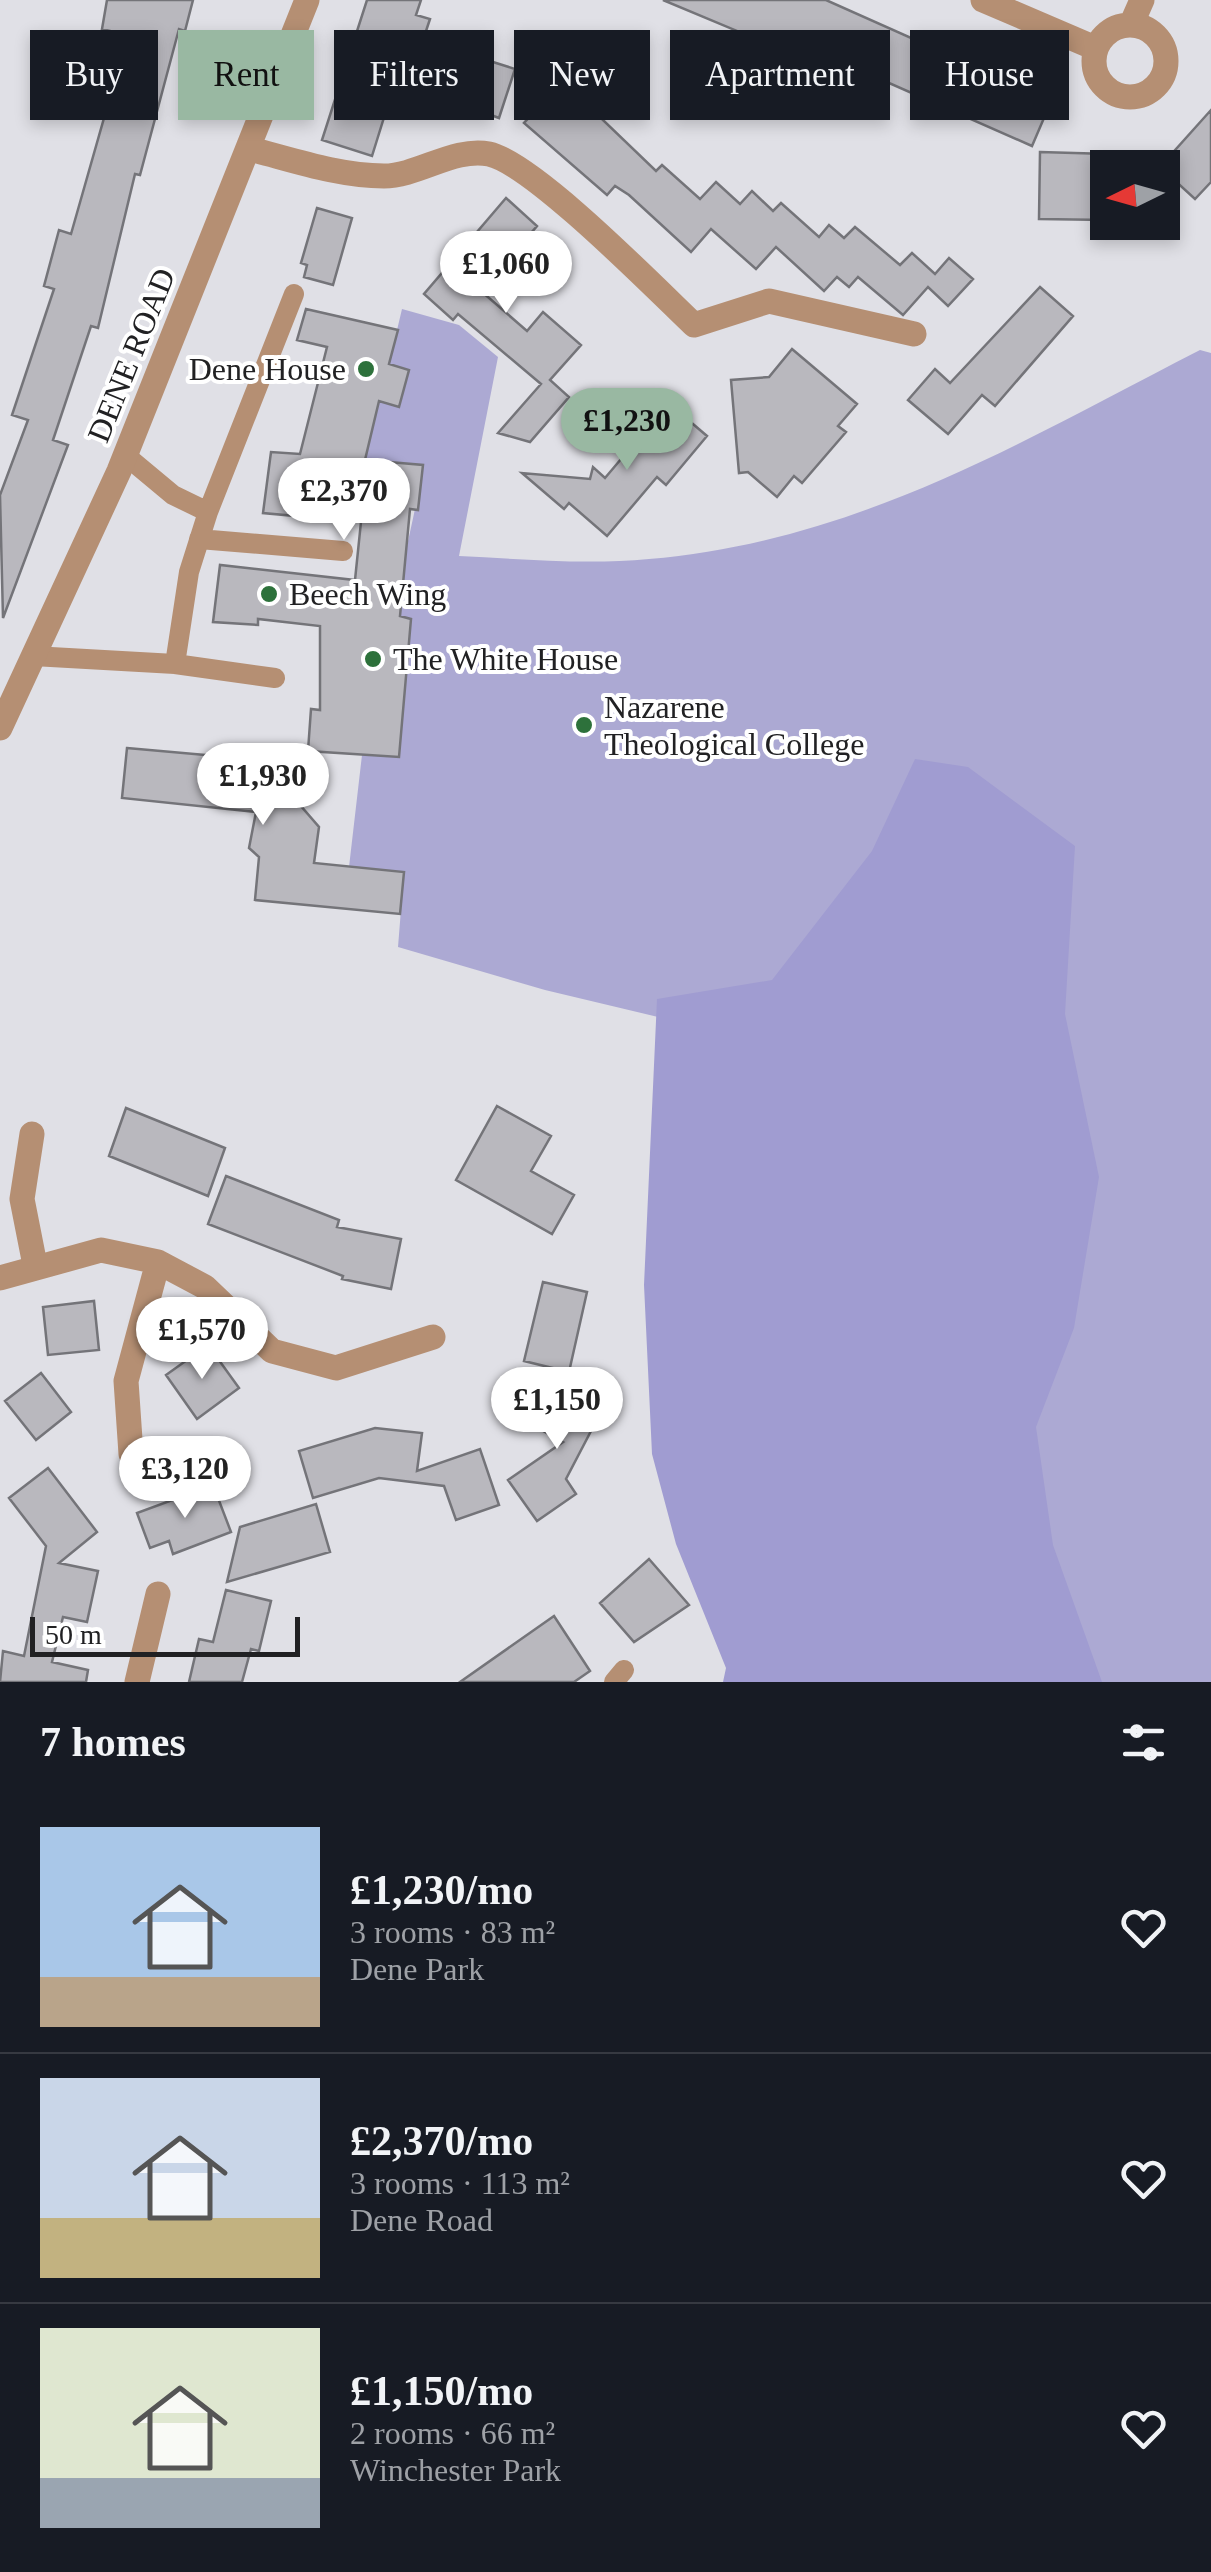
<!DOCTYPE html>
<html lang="en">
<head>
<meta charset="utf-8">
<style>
  body { margin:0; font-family:"Times New Roman",serif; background:#242831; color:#f1f3f6; height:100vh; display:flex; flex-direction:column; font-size:38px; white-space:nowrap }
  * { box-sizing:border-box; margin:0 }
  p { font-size:32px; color:#9ea1a6 }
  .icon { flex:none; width:55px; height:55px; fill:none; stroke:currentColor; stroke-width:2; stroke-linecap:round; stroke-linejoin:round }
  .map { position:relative; height:1682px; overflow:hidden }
  .drawer { display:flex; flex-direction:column; background:#171b24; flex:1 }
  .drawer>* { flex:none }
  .banner { position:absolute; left:30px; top:30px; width:1152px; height:90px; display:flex; gap:20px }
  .needle { width:65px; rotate:265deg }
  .controls { position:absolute; left:1090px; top:150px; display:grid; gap:20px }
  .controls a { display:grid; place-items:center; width:90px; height:90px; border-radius:0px; background:#171b24; box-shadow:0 5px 15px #0003; font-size:50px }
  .scale { position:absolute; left:30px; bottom:25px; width:270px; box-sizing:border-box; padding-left:10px; border:5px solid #212123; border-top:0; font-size:28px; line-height:35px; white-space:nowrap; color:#212123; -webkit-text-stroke:8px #fff; paint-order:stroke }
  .price { position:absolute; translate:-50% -85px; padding:0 22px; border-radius:35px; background:#fff; color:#222; font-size:32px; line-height:65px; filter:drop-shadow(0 2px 5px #0008) }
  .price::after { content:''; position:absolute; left:50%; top:60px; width:30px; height:22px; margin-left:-15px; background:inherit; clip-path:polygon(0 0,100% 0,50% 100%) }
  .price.current { background:#99b8a2; color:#111 }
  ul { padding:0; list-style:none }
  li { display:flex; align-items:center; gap:30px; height:250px; padding:0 40px }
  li+li { border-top:2px solid #363941 }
  li span { display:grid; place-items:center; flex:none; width:280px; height:200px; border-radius:0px; color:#555 }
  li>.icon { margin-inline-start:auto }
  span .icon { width:120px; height:120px; fill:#fffc; stroke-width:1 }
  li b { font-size:42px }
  h2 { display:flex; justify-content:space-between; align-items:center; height:120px; padding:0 40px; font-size:42px }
  .tag { padding:0 35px; border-radius:0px; background:#171b24; box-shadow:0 5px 15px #0003; font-size:35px; line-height:90px }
  .tag.current { background:#99b8a2; color:#111 }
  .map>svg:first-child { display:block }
</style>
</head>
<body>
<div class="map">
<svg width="1211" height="1682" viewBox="0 0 1211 1682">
  <rect width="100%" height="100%" fill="#e0e0e6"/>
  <path fill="#aca9d3" d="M 402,309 L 459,325 L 498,357 L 459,556 C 522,559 586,565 649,559 C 857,541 1019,443 1200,350 L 1211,353 L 1211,1682 L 1051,1682 L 679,1022 L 545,990 L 398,947 L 404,872 L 349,867 L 362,755 L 399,757 C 399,691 393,621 405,556 C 411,525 419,497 422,465 L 355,459 L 372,432 L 379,401 L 400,406 L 409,370 L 389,364 Z"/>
  <path fill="#a09cd1" d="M 915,759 L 968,767 L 1075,846 L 1065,1014 L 1099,1177 L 1074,1328 L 1036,1427 L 1053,1545 L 1102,1682 L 723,1682 L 726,1668 L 676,1544 L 652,1454 L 644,1285 L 657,999 L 772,980 L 872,851 Z"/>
  <path fill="#b9b8be" stroke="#747479" stroke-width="2.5" d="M 107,0 L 193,0 L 185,31 L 179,29 L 140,175 L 135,174 L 98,328 L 91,326 L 53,440 L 68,445 L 3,618 L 0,495 L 28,420 L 12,415 L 54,289 L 44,286 L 59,230 L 71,234 L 104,118 L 93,115 L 114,32 L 102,29 Z
    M 367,0 L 421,0 L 416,15 L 430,19 L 423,40 L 515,69 L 499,118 L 396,79 L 372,156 L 322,140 Z
    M 663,0 L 826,0 L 1041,96 L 1036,106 L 1047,111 L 1032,146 L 778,34 L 773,46 Z
    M 551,94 L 566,108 L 577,95 L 656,171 L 662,165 L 700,199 L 716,182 L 740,204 L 752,191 L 773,211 L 781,203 L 819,237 L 829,225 L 844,238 L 855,227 L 900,265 L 912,253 L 935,274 L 949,258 L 973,279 L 948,306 L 928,287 L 903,315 L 858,277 L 849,287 L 837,277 L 824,291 L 776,247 L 756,269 L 711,229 L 691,252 L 629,195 L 615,186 L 607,195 L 524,123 Z
    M 1211,110 L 1211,182 L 1195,199 L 1160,167 Z
    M 1040,152 L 1108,154 L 1108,220 L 1039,219 Z
    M 506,198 L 537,226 L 481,291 L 527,331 L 543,312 L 581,345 L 550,380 L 569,397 L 530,442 L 498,433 L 541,384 L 458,314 L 453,320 L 424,294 Z
    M 317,208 L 352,218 L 333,285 L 304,277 L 307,265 L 301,263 Z
    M 1040,287 L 1073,316 L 995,406 L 982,395 L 948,434 L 908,400 L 935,369 L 950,383 Z
    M 306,309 L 398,330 L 389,364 L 409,370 L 399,407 L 379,401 L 365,460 L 423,465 L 418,510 L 410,509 L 400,616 L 411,619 L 399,757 L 308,751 L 311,709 L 320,710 L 320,626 L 258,619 L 258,625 L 213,622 L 220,565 L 355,580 L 361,522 L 263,513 L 271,452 L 300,454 L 327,347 L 297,340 Z
    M 792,349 L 857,404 L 838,426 L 846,432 L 802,483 L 794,476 L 777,497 L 748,472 L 739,473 L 731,380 L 769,377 Z
    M 673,407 L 707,436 L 666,485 L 657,477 L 607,536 L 569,503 L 564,509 L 522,473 L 590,479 L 593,467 L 605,478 L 654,420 L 658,424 Z
    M 127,748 L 261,760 L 319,827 L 314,863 L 404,872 L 400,914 L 255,900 L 259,857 L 249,848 L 256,812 L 122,798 Z
    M 497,1106 L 551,1136 L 531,1171 L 574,1195 L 552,1234 L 456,1180 Z
    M 126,1108 L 225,1148 L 208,1196 L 109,1156 Z
    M 226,1176 L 339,1220 L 337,1227 L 401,1239 L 391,1289 L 342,1279 L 343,1276 L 208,1224 Z
    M 543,1282 L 587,1292 L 569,1372 L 524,1361 Z
    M 94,1301 L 99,1350 L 48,1355 L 43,1307 Z
    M 208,1345 L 239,1388 L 197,1419 L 166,1375 Z
    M 41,1373 L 71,1412 L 36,1440 L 5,1401 Z
    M 558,1384 L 603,1408 L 566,1479 L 576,1494 L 537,1521 L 508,1480 L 563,1442 L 536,1427 Z
    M 375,1428 L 422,1433 L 417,1471 L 480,1449 L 499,1505 L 456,1520 L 444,1486 L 379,1478 L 313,1498 L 299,1451 Z
    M 48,1468 L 97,1532 L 59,1563 L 98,1571 L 87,1622 L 63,1617 L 52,1662 L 88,1670 L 86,1682 L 0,1682 L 3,1651 L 24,1656 L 46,1546 L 9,1498 Z
    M 213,1485 L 231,1532 L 173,1554 L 169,1541 L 150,1548 L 137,1513 Z
    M 316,1504 L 330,1552 L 227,1582 L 240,1527 Z
    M 649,1559 L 689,1605 L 634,1642 L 600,1603 Z
    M 226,1590 L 271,1601 L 259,1651 L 251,1649 L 242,1682 L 189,1682 L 199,1639 L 213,1642 Z
    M 554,1616 L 590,1671 L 574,1682 L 460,1682 Z"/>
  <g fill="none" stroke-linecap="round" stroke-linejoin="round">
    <path stroke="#b58f73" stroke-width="20" d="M 208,512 L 294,294
      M 199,539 L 343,551
      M 33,656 L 175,664 L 189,572 L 208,512 L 173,495 L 125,455
      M 175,664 L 275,678
      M 614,1682 L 624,1670"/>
    <path stroke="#b58f73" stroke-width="25" d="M 983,0 L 1095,48
      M 1131,25 L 1142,0
      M1094 61a36 36 0 1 1 72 0a36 36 0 1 1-72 0Z
      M 250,149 C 293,160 339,176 384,176 C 418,176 454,147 489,154 C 534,164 656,289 694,325 L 769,301 L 914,334
      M 0,728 L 119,471 L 307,0
      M 32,1134 L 22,1199 L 35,1265
      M 0,1278 L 101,1250 L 158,1262 L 205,1287 L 272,1351 L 336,1368 L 433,1337
      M 131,1454 L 126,1381 L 158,1262
      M 137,1682 L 158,1594"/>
  </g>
  <g fill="#2d713b" stroke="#fff" stroke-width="4">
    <circle cx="366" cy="369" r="10"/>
    <circle cx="269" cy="594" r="10"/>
    <circle cx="373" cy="659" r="10"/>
    <circle cx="584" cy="725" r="10"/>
  </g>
  <g text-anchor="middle" stroke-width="8" stroke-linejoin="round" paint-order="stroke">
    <g font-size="32" fill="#212123" stroke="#fff">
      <text transform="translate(131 355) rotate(-68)" y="11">DENE ROAD</text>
    </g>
    <g font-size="32" fill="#212123" stroke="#fff" text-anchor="start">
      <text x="346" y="380" text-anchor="end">Dene House</text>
      <text x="289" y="605">Beech Wing</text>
      <text x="393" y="670">The White House</text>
      <text x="604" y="718">Nazarene<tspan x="604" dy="37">Theological College</tspan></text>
    </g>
  </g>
</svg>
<div class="controls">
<a><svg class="needle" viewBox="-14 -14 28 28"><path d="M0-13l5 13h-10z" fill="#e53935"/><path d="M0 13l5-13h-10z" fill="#9ea1a6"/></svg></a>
</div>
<div class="scale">50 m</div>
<b class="price" style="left:506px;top:316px">£1,060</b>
<b class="price current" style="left:627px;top:473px">£1,230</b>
<b class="price" style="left:344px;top:543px">£2,370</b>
<b class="price" style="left:263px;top:828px">£1,930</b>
<b class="price" style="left:202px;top:1382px">£1,570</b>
<b class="price" style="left:557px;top:1452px">£1,150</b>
<b class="price" style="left:185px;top:1521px">£3,120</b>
<div class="banner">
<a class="tag">Buy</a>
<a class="tag current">Rent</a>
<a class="tag">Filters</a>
<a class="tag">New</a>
<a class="tag">Apartment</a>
<a class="tag">House</a>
</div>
</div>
<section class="drawer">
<h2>7 homes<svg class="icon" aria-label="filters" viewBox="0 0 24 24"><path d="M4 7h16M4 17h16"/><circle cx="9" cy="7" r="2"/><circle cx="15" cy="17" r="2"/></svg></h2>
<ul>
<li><span style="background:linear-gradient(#a9c7e8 75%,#b9a48a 0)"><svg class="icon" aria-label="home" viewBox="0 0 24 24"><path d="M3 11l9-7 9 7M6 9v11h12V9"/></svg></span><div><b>£1,230/mo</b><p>3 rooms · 83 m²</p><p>Dene Park</p></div><svg class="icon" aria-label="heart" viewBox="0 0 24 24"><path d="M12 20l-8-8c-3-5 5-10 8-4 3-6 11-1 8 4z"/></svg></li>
<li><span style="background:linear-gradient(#c9d6e8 70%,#c2b280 0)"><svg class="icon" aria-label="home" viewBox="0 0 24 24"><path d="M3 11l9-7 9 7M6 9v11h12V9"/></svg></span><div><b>£2,370/mo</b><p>3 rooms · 113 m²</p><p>Dene Road</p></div><svg class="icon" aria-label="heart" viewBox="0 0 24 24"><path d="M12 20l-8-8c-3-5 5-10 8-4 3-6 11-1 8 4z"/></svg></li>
<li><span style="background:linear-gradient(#dfe7d0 75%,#9aa5b1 0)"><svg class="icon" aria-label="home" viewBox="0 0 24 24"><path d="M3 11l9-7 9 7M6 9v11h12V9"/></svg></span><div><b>£1,150/mo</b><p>2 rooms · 66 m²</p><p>Winchester Park</p></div><svg class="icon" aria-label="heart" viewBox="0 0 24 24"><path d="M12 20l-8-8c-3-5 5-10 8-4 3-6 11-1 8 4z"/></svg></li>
</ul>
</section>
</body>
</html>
